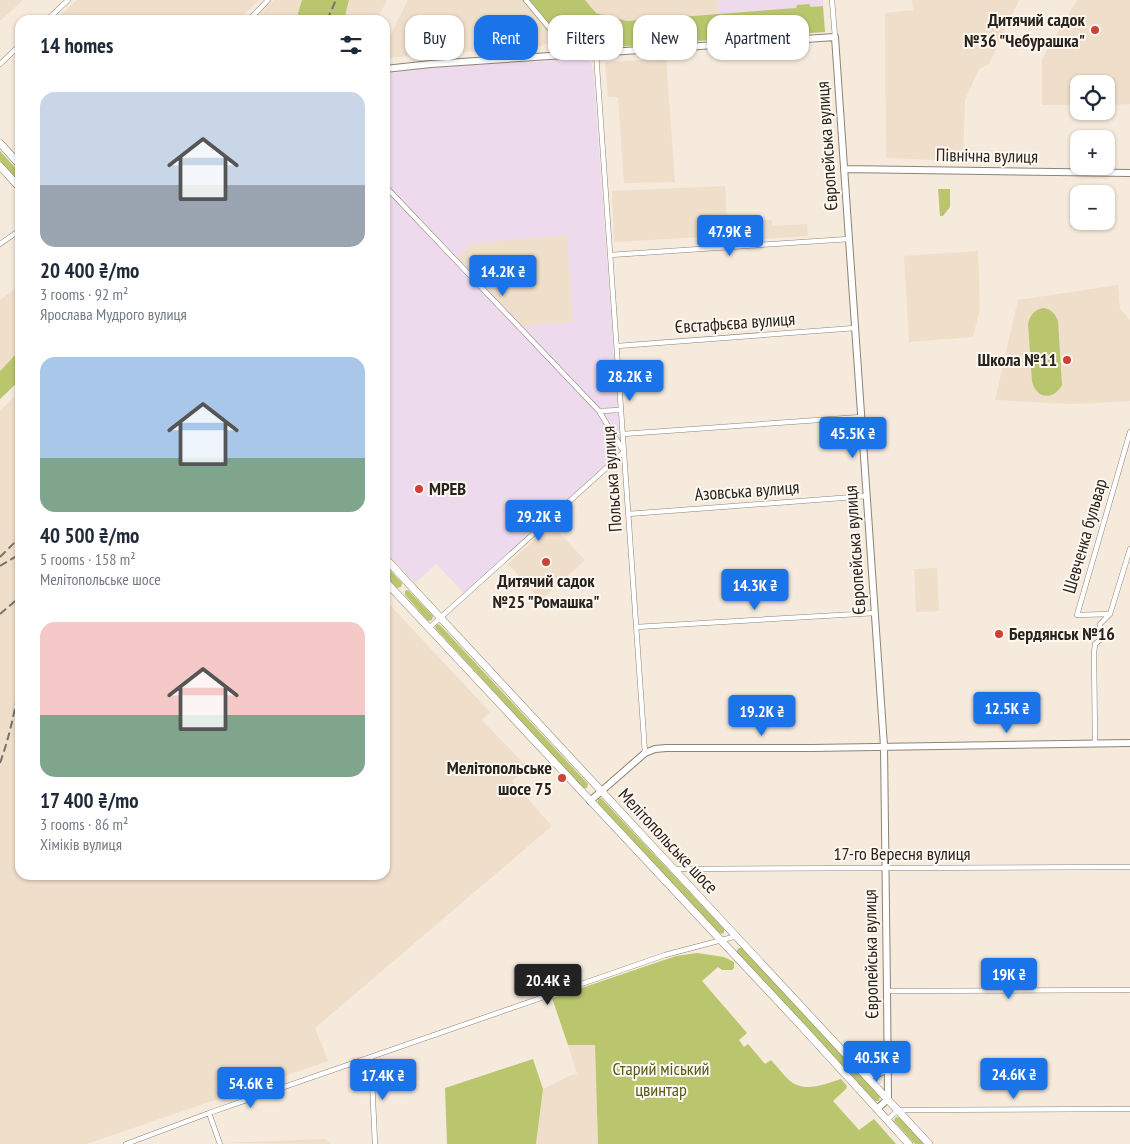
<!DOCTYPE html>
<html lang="en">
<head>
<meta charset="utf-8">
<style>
  body { margin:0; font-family:"PT Sans Narrow",sans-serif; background:#f6f6f7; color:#1f2937; height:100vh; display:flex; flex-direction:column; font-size:19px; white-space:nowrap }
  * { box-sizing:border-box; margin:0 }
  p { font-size:16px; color:#747a83 }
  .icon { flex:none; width:28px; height:28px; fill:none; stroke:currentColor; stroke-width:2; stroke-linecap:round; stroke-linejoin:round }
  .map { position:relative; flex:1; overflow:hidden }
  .sheet { position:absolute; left:15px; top:15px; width:375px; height:865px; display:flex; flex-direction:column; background:#fff; border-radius:15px; box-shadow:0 1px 4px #0004 }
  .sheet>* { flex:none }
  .hud { position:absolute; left:405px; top:15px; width:475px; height:45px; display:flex; gap:10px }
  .tools { position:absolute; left:1070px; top:75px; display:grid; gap:10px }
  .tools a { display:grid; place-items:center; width:45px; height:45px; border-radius:10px; background:#fff; box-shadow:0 1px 4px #0004; font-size:25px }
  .price { position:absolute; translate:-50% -42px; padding:0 11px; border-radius:5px; background:#1a73e8; color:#fff; font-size:16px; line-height:32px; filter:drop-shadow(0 1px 2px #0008) }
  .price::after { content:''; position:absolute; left:50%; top:30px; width:15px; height:11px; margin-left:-8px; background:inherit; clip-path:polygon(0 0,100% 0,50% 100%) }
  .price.on { background:#222; color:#fff }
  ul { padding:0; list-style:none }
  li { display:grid; align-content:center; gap:10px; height:265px; padding:0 25px }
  li span { display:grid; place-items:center; height:155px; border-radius:15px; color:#555 }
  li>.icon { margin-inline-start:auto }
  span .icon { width:90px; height:90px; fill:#fffc; stroke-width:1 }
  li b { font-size:21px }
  h2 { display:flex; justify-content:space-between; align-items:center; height:60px; padding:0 25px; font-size:21px }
  .chip { padding:0 18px; border-radius:15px; background:#fff; box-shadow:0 1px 4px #0004; font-size:18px; line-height:45px }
  .chip.on { background:#1a73e8; color:#fff }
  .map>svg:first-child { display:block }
</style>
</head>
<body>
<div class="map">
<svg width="1130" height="1144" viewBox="0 0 1130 1144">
  <rect width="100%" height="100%" fill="#f5eadc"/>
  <path fill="#eddbed" d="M 718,0 L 823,0 L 823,6 L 811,7 L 808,4 L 798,5 L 796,8 L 719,14 Z
    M 583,58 L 590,61 L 593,69 L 621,451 L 464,593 L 436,564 L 415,583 L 385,551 L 385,74 L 432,68 Z"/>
  <path fill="#efdeca" d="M 0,0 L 23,0 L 0,21 Z
    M 77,0 L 259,0 L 238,20 L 55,20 Z
    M 274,0 L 302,0 L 296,20 L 254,20 Z
    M 349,0 L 387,0 L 377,20 L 344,20 Z
    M 408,0 L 522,0 L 555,40 L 541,46 L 385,58 L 385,46 Z
    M 585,0 L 718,0 L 719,14 L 627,21 L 596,13 Z
    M 912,0 L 1019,0 L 989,64 L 979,69 L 965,100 L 963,161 L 886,158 L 885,13 L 913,10 Z
    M 1077,0 L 1130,0 L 1130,104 L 1106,105 L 1106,84 L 1079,84 L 1079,105 L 1042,105 L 1042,59 Z
    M 666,59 L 675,182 L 624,183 L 618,97 L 608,97 L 605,62 Z
    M 725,186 L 727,222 L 772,220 L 772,226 L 807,224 L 808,236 L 729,241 L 719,236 L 614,242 L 612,191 Z
    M 567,235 L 573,322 L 523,326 L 458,257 L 474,243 Z
    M 978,251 L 980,309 L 973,337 L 909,342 L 904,256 Z
    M 20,285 L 20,350 L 0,371 L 0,300 Z
    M 1118,285 L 1120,309 L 1130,320 L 1130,401 L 1071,404 L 995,400 L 1018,300 Z
    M 20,391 L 20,875 L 385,875 L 385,600 L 490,712 L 482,720 L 527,767 L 512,781 L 552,826 L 315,1028 L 328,1061 L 87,1144 L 0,1144 L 0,411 Z
    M 551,524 L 585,560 L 541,600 L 508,564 Z
    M 937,568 L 939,611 L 916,612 L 914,569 Z
    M 568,1045 L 595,1045 L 598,1144 L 536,1144 L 543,1089 L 571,1075 L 577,1074 Z
    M 326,1139 L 330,1144 L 223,1143 Z"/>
  <path fill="#b9c66e" d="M 302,0 L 349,0 L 344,20 L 296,20 Z
    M 522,0 L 585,0 L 596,13 L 627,21 L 796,8 L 797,5 L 809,4 L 811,7 L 823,6 L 825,32 L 572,50 L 555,40 Z
    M 0,151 L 20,173 L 20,182 L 0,161 Z
    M 938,189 L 950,189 L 950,207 L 943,216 L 940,216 Z
    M 1043,308 C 1051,309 1055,313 1058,321 L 1062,385 C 1053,401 1036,399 1032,381 L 1028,324 C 1030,315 1034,310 1043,308 Z
    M 20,350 L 20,380 L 0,399 L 0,371 Z
    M 385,565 L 402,583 L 401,587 L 397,588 L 385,575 Z
    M 408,590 L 433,616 L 432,620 L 428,621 L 405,595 L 405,591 Z
    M 437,624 L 440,625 L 588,784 L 587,788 L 583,788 L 436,629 L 435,626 Z
    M 601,798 L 724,929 L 724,933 L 719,934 L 598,803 L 598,799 Z
    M 739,948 L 742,948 L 880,1096 L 879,1101 L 875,1101 L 737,953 L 737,950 Z
    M 697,953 L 724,957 L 734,962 L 734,968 L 732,970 L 722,970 L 718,967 L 702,981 L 747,1033 L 739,1040 L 744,1047 L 748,1044 L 765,1064 L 771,1060 C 777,1066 783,1075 790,1081 C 805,1093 825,1084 841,1079 L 847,1086 L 846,1089 L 833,1101 L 859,1130 L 874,1119 L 896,1144 L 598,1144 L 595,1045 L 568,1045 L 552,998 L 676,956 Z
    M 533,1059 L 543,1089 L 536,1144 L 447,1144 L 445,1088 Z
    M 896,1117 L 900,1118 L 924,1144 L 915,1144 L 895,1122 L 894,1120 Z"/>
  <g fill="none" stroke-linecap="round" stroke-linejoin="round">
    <defs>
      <path id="street" d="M 526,0 L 571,54
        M 832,0 L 835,37
        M 47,20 L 68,0
        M 249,20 L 268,0
        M 596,53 L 645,753
        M 0,64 L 20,45
        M 385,186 L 599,411 L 621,410
        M 0,244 L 20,230
        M 610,255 L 849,239
        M 617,346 L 855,328
        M 623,434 L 861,417
        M 628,514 L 867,496
        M 1110,614 L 1077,615 L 1130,432
        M 636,627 L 875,613
        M 429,628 L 624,452 L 599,411
        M 1095,743 L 1094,653 L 1095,644 L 1100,640 L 1100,624 L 1110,614 L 1130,549
        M 673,869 L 1130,867
        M 887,991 L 1130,990
        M 371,1058 L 375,1144
        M 209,1113 L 220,1144
        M 887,1120 L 898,1110 L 1130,1109
        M 126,1144 L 209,1113 L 665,955 L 737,936"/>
      <path id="secondary" d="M 385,69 L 431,64 L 835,37 L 884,746 L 887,991 L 888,1099 L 877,1109
        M 844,169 L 1130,173
        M 590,801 L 645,753 L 655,749 L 666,748 L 812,748 L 1130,743
        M 865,1075 C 875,1076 882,1074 887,1067"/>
      <path id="primary" d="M 0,143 L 20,165
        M 0,166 L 20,188
        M 385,558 L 929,1144
        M 385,581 L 803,1028 L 909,1144"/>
    </defs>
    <use href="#street" stroke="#8d8376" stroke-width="5.5"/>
    <use href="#secondary" stroke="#8d8376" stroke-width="8"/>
    <use href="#primary" stroke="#8d8376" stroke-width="8"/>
    <use href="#street" stroke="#fff" stroke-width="4.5"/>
    <use href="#secondary" stroke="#fff" stroke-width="6"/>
    <use href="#primary" stroke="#fff" stroke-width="7"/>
    <path stroke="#7a736a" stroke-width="2" stroke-dasharray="8 4" stroke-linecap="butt" d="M 327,20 L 336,0
      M 0,557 L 20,537
      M 0,566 L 20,554
      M 0,614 L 20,597
      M 0,763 C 10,735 16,707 20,678"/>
  </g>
  <g fill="#cf4136" stroke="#fff8f0" stroke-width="2">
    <circle cx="1095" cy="30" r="5"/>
    <circle cx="1067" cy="360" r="5"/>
    <circle cx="419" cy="489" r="5"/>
    <circle cx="546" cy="562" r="5"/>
    <circle cx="999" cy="634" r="5"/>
    <circle cx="562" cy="778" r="5"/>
  </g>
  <g text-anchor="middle" stroke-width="4" stroke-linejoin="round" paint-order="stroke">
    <g font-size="18" font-weight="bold" fill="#27231d" stroke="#fff8f0" text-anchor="end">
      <text x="1085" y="26">Дитячий садок<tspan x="1085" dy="21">№36 "Чебурашка"</tspan></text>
      <text x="1057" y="366">Школа №11</text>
      <text x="429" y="495" text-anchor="start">МРЕВ</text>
      <text x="546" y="587" text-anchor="middle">Дитячий садок<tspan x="546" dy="21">№25 "Ромашка"</tspan></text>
      <text x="1009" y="640" text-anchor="start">Бердянськ №16</text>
      <text x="552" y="774">Мелітопольське<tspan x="552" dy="21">шосе 75</tspan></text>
    </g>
    <g font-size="18" fill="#27231d" stroke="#fff8f0">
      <text transform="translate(827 146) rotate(-94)" y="6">Європейська вулиця</text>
      <text transform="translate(987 156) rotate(1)" y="6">Північна вулиця</text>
      <text transform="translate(735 323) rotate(-4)" y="6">Євстафьєва вулиця</text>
      <text transform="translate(612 479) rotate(-94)" y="6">Польська вулиця</text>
      <text transform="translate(747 491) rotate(-4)" y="6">Азовська вулиця</text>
      <text transform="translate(1085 536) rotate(-74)" y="6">Шевченка бульвар</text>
      <text transform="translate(855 550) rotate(-94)" y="6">Європейська вулиця</text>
      <text transform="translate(668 841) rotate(47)" y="6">Мелітопольське шосе</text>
      <text x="902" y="860">17-го Вересня вулиця</text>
      <text transform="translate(871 954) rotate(-91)" y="6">Європейська вулиця</text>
    </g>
    <g font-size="18" fill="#545c1c" stroke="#fff8f0">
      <text x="661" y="1075">Старий міський<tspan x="661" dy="21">цвинтар</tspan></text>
    </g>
  </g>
</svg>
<div class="tools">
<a><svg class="icon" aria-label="locate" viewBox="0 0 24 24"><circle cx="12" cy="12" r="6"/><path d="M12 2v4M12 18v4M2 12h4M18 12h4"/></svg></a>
<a>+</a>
<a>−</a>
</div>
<b class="price" style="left:730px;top:257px">47.9K ₴</b>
<b class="price" style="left:503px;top:297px">14.2K ₴</b>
<b class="price" style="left:630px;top:402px">28.2K ₴</b>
<b class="price" style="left:853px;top:459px">45.5K ₴</b>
<b class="price" style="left:539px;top:542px">29.2K ₴</b>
<b class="price" style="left:755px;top:611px">14.3K ₴</b>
<b class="price" style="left:1007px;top:734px">12.5K ₴</b>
<b class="price" style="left:762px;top:737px">19.2K ₴</b>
<b class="price" style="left:1009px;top:1000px">19K ₴</b>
<b class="price on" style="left:548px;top:1006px">20.4K ₴</b>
<b class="price" style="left:877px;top:1083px">40.5K ₴</b>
<b class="price" style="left:1014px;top:1100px">24.6K ₴</b>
<b class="price" style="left:383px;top:1101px">17.4K ₴</b>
<b class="price" style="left:251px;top:1109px">54.6K ₴</b>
<div class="hud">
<a class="chip">Buy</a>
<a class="chip on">Rent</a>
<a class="chip">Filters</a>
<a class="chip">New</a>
<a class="chip">Apartment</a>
</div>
<section class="sheet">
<h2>14 homes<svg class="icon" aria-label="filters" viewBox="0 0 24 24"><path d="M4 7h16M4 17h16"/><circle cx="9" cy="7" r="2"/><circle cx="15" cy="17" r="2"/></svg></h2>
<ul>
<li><span style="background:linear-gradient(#c9d6e8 60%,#9aa5b1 0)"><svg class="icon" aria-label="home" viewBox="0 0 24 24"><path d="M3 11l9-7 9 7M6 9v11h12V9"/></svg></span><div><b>20 400 ₴/mo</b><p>3 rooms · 92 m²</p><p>Ярослава Мудрого вулиця</p></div></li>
<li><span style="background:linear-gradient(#a9c7e8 65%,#7fa58c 0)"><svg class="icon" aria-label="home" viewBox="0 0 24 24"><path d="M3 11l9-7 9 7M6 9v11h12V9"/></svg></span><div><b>40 500 ₴/mo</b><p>5 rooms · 158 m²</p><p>Мелітопольське шосе</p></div></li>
<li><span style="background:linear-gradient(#f6c9c9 60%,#7fa58c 0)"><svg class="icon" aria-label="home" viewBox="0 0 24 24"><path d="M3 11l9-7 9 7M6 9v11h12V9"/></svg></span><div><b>17 400 ₴/mo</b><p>3 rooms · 86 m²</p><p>Хіміків вулиця</p></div></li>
</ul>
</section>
</div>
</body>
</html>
